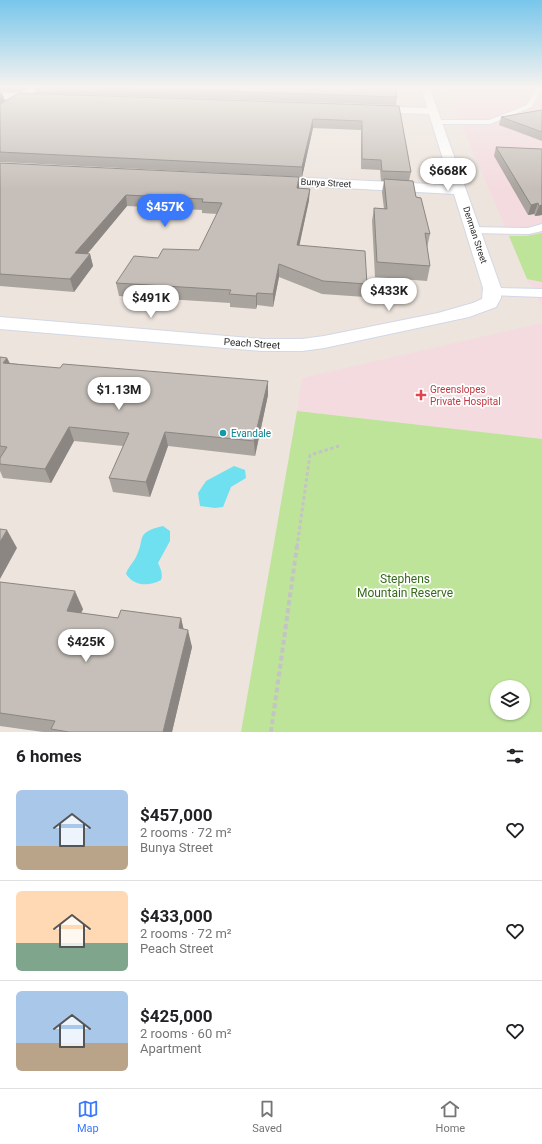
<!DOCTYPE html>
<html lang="en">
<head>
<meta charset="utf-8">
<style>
  body { margin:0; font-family:Roboto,sans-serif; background:#f2f2f2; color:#202124; height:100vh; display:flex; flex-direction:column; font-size:15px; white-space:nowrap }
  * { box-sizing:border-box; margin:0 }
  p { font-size:13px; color:#757577 }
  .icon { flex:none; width:22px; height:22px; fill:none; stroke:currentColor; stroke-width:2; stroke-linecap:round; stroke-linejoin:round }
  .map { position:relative; height:732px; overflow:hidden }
  .side { display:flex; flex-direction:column; background:#fff; flex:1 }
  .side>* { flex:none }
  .tools { position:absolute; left:490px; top:680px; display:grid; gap:8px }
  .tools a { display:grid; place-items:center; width:40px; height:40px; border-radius:50%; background:#fff; box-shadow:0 1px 3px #0004; font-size:20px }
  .price { position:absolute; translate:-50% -34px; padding:0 9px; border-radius:14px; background:#fff; color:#222; font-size:13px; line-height:26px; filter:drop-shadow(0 1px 2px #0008) }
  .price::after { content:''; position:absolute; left:50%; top:24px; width:12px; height:9px; margin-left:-6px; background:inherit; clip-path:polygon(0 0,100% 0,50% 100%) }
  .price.on { background:#3b79fc; color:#fff }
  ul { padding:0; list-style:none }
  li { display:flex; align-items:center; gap:12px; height:100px; padding:0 16px }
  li+li { border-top:1px solid #e0e0e0 }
  li span { display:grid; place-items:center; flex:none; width:112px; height:80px; border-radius:6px; color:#555 }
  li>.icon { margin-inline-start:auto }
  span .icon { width:48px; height:48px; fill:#fffc; stroke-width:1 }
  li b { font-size:17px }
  h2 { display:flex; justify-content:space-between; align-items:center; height:48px; padding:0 16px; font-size:17px }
  .dock { display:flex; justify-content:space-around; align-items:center; height:56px; border-top:1px solid #e0e0e0; background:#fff; font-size:11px; color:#757577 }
  .dock a { display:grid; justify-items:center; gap:2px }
  .dock .on { color:#3b79fc }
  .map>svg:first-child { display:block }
</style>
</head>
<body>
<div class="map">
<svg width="542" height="732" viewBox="0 0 542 732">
  <rect width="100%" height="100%" fill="#ede4dd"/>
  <path fill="#f4dbdf" d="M 445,86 L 542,86 L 542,306 L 527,279 Z
    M 542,323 L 542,439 L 297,411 L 302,378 Z"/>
  <path fill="#bde499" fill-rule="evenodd" d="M 542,233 L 542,282 L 527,279 L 509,236 L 526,236 Z
    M 297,411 L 542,439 L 542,732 L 241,732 ZM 497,687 L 523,687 L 523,713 L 497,713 Z"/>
  <path fill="#6fe0f0" d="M 234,466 L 245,470 L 246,478 L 231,487 L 223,507 L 215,508 L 200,506 L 198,493 L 206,481 Z
    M 163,526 L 170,531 L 170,541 L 158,563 C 161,569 163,574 161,580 C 148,587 134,586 126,574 C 128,567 133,563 136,557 C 146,538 134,533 163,526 Z"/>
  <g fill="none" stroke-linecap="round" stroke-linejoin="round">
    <defs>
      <path id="lane" d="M 537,86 L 542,86 L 542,88 L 532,107 L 490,124 L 438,124 L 434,122 L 438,120 L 489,120 L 527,105 Z
        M 542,224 L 542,231 L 529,234 L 473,233 L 467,230 L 473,227 L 528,228 Z
        M 493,288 L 542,289 L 542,297 L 488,295 L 486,292 L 488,289 Z"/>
      <path id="street" d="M 421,86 L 429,86 L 501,288 L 501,298 L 496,307 L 469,317 L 324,348 L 302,351 L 262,351 L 0,329 L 0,317 L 262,339 L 302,339 L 324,336 L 438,313 L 473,303 L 482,299 L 483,288 L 454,194 L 270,184 L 265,183 L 263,180 L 265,177 L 270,176 L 451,185 L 429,114 L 369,112 L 364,109 L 369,106 L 427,108 Z
        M 0,93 L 43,94 L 48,97 L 43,100 L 0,99 Z"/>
      <path id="secondary" d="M 34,86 L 45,86 L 0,112 L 0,105 Z"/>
    </defs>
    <use href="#lane" stroke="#d2d8e4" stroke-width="2"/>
    <use href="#street" stroke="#d2d8e4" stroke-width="2"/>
    <use href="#secondary" stroke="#d2d8e4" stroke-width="2"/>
    <path stroke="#c4c4c4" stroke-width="3" stroke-dasharray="3.5 2.5" stroke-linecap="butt" d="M 297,547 L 310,455 L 339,446"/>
    <path stroke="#c4c4c4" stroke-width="4" stroke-dasharray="5 3" stroke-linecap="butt" d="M 271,732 L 297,546"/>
    <use href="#lane" fill="#fff" fill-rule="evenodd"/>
    <use href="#street" fill="#fff" fill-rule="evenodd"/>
    <use href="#secondary" fill="#fff" fill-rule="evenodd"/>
  </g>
  <path fill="#aaa49f" d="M 0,86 L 30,86 L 20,92 L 0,92 Z
    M 35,86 L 395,86 L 397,97 L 396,105 L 36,93 Z
    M 0,92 L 2,93 L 5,101 L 2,102 L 399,106 L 411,172 L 409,181 L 430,234 L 427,248 L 427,247 L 430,266 L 427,281 L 375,277 L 372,221 L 374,208 L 384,209 L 382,192 L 384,181 L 381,181 L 380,170 L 361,169 L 361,130 L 313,128 L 302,177 L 0,162 Z
    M 542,110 L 542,141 L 499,125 L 501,117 Z
    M 496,147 L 542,149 L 542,215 L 535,216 L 534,214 L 528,215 L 494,156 Z
    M 0,163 L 299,188 L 309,200 L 299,245 L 367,284 L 365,297 L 322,294 L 279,277 L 273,307 L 257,305 L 256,309 L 230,307 L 230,303 L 119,296 L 116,283 L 158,258 L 199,250 L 217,214 L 202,213 L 202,210 L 127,206 L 88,253 L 90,254 L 93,266 L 74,292 L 0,286 Z
    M 0,357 L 7,358 L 10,363 L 268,395 L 255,456 L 168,446 L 150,497 L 113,492 L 109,478 L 123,446 L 74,441 L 51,483 L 3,478 L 0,471 Z
    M 0,582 L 83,609 L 81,613 L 118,618 L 181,618 L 183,629 L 192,647 L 172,732 L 43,732 L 0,726 Z"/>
  <path fill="#8b8682" d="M 18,86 L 30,86 L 20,92 Z
    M 2,93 L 5,101 L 0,104 L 0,94 Z
    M 313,119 L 313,128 L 302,177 L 302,167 Z
    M 299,177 L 299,188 L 296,199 L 297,188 Z
    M 310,189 L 309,200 L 297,257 L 297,245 Z
    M 126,195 L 127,206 L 78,265 L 75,253 Z
    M 538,203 L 534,214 L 528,215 L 531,205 Z
    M 542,205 L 542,215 L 535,216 L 539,206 Z
    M 90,254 L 93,266 L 74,292 L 70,279 Z
    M 279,264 L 279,277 L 273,307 L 273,294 Z
    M 257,293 L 257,305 L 256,309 L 256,296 Z
    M 7,358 L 13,371 L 3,363 Z
    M 268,381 L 268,395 L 255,456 L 254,441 Z
    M 69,427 L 74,441 L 51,483 L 45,469 Z
    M 165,432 L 168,446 L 150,497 L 146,482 Z
    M 7,530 L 17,548 L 0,579 L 0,542 Z
    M 75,591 L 83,609 L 75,628 L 67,611 Z
    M 181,618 L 185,635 L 179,628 Z
    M 188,630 L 192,647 L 172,732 L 163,732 Z"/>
  <path fill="#c6bfb9" stroke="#8b8682" d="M 74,86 L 395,86 L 397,97 Z
    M 19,93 L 399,106 L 411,172 L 382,171 L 381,160 L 362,159 L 362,121 L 313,119 L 302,167 L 0,152 L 0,104 Z
    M 542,110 L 542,132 L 501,117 Z
    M 496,147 L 542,149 L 542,205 L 539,206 L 538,203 L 531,205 Z
    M 0,163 L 299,177 L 297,188 L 310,189 L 297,245 L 365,251 L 367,284 L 323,281 L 279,264 L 273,294 L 257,293 L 256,296 L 229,294 L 231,290 L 116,283 L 134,256 L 158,258 L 163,249 L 199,250 L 222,203 L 202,202 L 203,199 L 126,195 L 75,253 L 90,254 L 70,279 L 0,274 Z
    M 384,179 L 413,181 L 416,197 L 421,198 L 430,234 L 425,233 L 430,266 L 377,262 L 374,208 L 387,209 Z
    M 0,357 L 7,358 L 3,363 L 60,368 L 63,364 L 268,381 L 254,441 L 165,432 L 146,482 L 109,478 L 129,433 L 69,427 L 45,469 L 0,464 L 0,458 L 7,447 L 0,446 Z
    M 0,529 L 7,530 L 0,542 Z
    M 0,582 L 75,591 L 67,611 L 118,618 L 121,610 L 181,618 L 179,628 L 188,630 L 163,732 L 69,732 L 51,729 L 55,721 L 0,713 Z"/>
  <linearGradient id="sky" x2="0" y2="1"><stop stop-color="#77c6eb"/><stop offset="0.46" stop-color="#f7f3f0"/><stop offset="1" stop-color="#f7f3f0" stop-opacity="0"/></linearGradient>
  <rect width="542" height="189" fill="url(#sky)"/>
  <path fill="#e0444e" stroke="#fff" stroke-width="1.5" d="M419 389h4v4h4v4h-4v4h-4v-4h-4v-4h4z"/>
  <circle fill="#0f9aa8" stroke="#fff" stroke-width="1.5" cx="223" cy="433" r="4"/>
  <g text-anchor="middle" stroke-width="3.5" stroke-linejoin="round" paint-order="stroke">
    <g font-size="9" fill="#2b2b2b" stroke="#fff">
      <text transform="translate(326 183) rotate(3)" y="3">Bunya Street</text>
      <text transform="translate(475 235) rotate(72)" y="3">Denman Street</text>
    </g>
    <g font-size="10" fill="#2b2b2b" stroke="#fff">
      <text transform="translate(252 343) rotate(4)" y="4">Peach Street</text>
    </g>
    <g font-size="10" fill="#be3a42" stroke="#fff" text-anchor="start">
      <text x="430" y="393">Greenslopes<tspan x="430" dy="12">Private Hospital</tspan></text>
    </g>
    <g font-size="10" fill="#0d838f" stroke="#fff" text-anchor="start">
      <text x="231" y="437">Evandale</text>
    </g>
    <g font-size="12" fill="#356a19" stroke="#fff">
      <text x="405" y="583">Stephens<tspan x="405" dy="14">Mountain Reserve</tspan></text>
    </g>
  </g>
</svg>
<div class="tools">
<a><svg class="icon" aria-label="layers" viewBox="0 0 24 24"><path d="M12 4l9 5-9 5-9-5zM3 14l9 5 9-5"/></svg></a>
</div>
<b class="price" style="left:448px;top:192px">$668K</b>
<b class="price on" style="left:165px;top:228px">$457K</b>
<b class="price" style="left:389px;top:312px">$433K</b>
<b class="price" style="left:151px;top:319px">$491K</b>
<b class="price" style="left:119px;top:411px">$1.13M</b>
<b class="price" style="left:86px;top:663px">$425K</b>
</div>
<section class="side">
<h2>6 homes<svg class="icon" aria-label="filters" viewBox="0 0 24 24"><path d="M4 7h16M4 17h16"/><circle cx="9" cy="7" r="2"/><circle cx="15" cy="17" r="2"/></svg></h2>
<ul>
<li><span style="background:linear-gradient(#a9c7e8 70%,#b9a48a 0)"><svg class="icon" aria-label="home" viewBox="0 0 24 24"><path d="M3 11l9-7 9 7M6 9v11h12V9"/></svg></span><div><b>$457,000</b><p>2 rooms · 72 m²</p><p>Bunya Street</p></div><svg class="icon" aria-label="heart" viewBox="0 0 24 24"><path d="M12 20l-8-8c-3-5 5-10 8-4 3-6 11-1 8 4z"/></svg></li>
<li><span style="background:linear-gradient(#ffd9b3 65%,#7fa58c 0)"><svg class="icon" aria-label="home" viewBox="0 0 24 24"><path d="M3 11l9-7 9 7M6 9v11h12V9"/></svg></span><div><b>$433,000</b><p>2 rooms · 72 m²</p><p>Peach Street</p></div><svg class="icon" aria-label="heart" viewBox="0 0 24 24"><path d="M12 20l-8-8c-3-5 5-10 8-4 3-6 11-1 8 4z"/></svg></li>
<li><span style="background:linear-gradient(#a9c7e8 65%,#b9a48a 0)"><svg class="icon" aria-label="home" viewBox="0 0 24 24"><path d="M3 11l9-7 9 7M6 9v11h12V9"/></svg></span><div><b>$425,000</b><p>2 rooms · 60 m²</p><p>Apartment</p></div><svg class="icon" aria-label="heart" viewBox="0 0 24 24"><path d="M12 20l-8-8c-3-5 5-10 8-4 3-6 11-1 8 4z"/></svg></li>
</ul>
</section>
<nav class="dock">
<a class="on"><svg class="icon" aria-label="map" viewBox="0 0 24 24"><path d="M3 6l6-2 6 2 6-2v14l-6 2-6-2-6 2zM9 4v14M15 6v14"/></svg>Map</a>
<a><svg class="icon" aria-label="saved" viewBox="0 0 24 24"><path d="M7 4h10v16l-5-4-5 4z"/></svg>Saved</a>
<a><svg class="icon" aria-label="home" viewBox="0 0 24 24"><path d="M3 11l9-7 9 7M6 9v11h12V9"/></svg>Home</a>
</nav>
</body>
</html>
